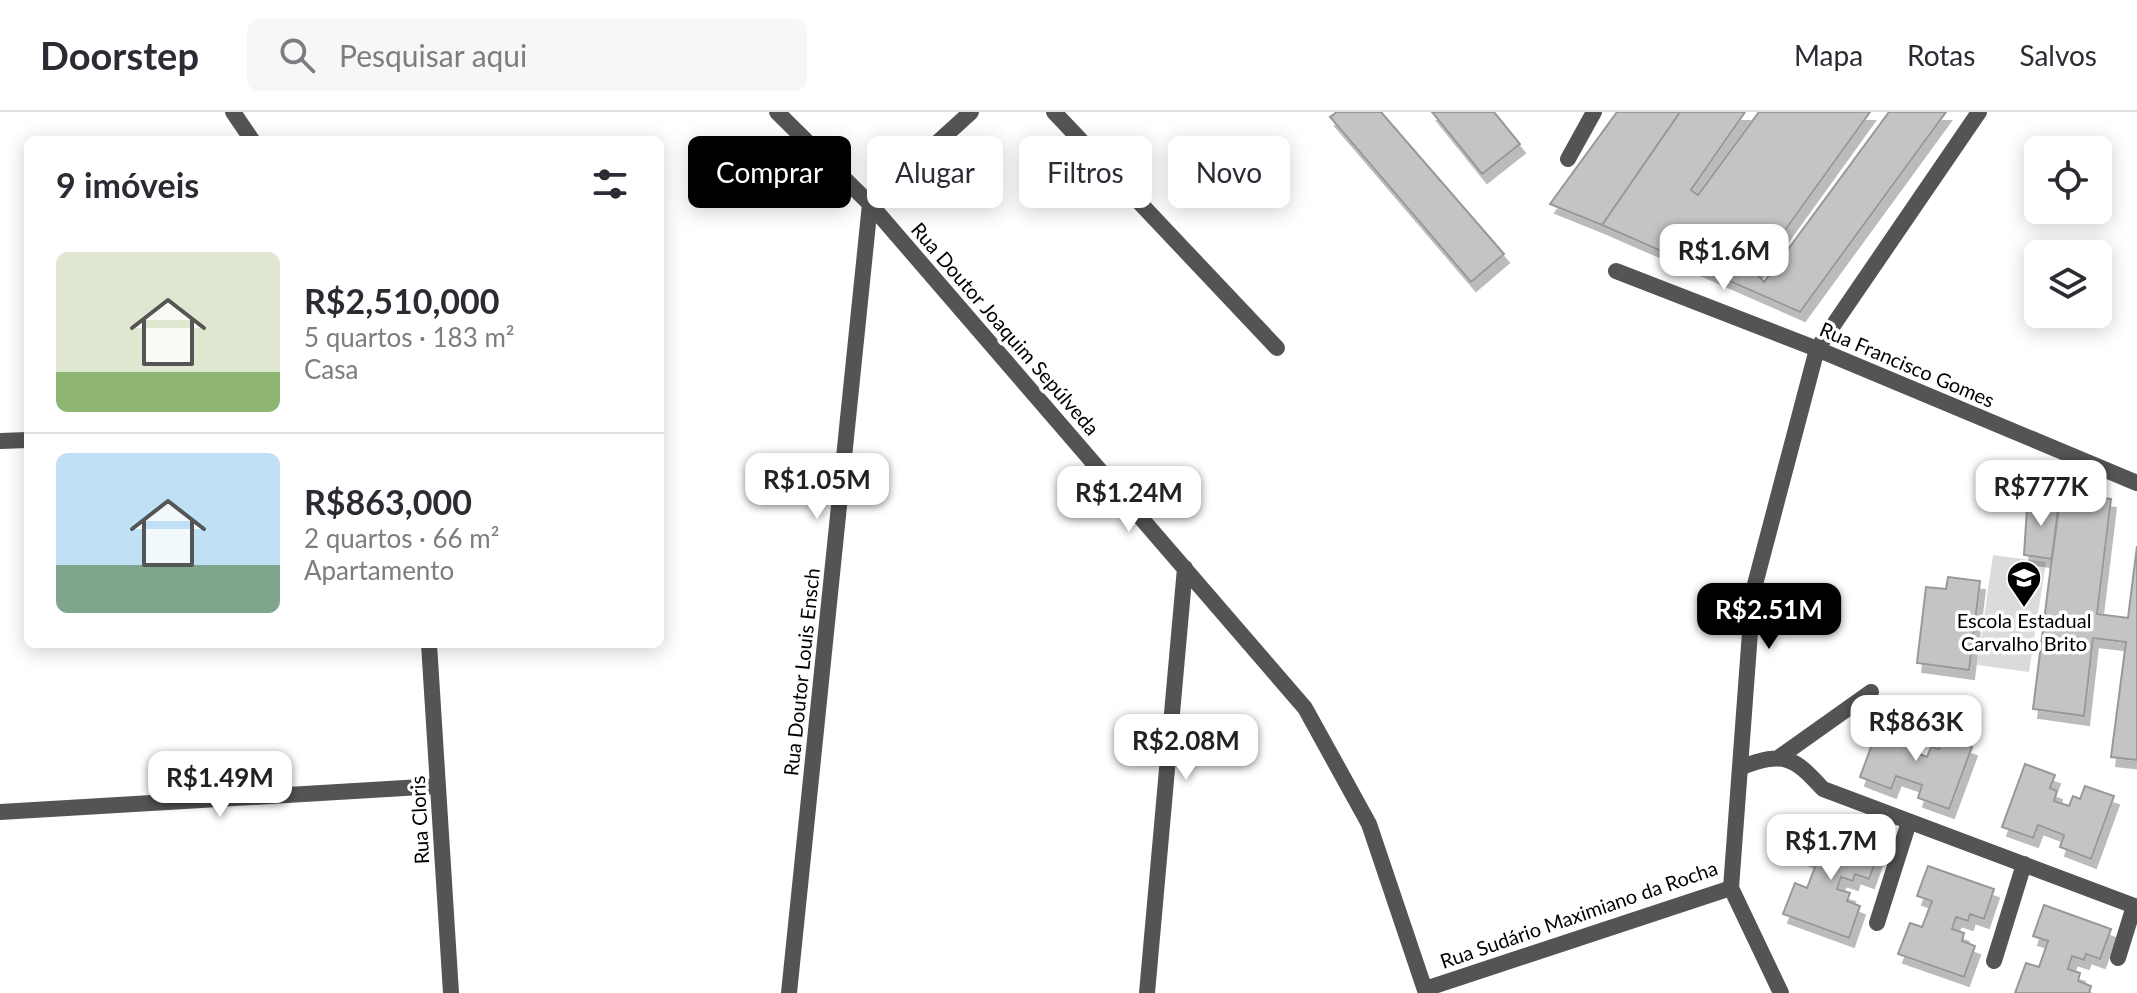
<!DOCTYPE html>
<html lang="pt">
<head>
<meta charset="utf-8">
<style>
  body { margin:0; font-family:Lato,sans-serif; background:#f7f7f7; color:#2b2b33; height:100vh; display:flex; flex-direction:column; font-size:30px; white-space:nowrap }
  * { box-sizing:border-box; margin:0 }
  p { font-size:26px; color:#7c7c81 }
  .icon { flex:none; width:44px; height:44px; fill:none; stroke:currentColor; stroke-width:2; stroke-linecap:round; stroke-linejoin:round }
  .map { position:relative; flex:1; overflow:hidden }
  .side { position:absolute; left:24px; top:24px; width:640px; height:512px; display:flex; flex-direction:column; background:#fff; border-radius:12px; box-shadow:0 4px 20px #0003 }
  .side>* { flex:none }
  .guide { position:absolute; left:688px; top:24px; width:760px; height:72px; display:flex; gap:16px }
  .fabs { position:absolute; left:2024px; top:24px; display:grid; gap:16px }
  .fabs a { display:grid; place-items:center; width:88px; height:88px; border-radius:12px; background:#fff; box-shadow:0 4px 20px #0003; font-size:40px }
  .price { position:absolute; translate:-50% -68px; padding:0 18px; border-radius:16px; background:#fff; color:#222; font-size:26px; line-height:52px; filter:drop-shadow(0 2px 4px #0008) }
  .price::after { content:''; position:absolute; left:50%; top:48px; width:24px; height:18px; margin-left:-12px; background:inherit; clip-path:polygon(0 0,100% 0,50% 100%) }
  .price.active { background:#000; color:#fff }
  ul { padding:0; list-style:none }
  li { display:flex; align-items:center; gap:24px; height:200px; padding:0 32px }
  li+li { border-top:2px solid #e1e1e2 }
  li span { display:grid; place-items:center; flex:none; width:224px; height:160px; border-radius:12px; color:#555 }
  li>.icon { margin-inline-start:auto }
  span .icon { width:96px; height:96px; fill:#fffc; stroke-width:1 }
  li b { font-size:34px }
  h2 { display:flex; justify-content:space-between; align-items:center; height:96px; padding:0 32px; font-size:34px }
  .tag { padding:0 28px; border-radius:12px; background:#fff; box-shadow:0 4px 20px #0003; font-size:28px; line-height:72px }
  .tag.active { background:#000; color:#fff }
  header { display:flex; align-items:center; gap:48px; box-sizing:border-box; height:112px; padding:0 40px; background:#fff; border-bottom:2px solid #e1e1e2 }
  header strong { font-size:38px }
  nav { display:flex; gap:44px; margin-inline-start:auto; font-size:28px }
  .search { width:560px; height:72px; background:#f7f7f7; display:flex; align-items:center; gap:20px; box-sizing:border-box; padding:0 28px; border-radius:12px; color:#7c7c81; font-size:30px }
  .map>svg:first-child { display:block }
</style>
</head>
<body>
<header>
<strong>Doorstep</strong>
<div class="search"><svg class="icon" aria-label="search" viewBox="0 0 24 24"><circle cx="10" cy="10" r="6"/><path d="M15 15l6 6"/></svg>Pesquisar aqui</div>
<nav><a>Mapa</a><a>Rotas</a><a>Salvos</a></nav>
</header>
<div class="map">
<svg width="2137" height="881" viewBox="0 0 2137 881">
  <defs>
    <filter id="shadow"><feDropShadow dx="5" dy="9" stdDeviation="0" flood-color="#0004"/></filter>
  </defs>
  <rect width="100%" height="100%" fill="#fff"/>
  <path fill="#dbdbdb" d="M 1993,443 L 2046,450 L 2029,560 L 1977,553 Z"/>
  <path fill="#c4c4c4" stroke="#989898" stroke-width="2" filter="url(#shadow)" d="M 1337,0 L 1381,0 L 1504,142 L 1471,170 L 1330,5 Z
    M 1432,0 L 1494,0 L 1520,32 L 1482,62 Z
    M 1617,0 L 1680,0 L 1602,113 L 1550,92 Z
    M 1680,0 L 1745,0 L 1691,78 L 1698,83 L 1759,0 L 1870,0 L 1755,160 L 1764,170 L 1889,0 L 1946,0 L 1800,200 L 1602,113 Z
    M 2060,381 L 2111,387 L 2097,502 L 2128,506 L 2137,434 L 2137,648 L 2111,645 L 2126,530 L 2093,526 L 2084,604 L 2033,597 Z
    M 2040,385 L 2060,387 L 2052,447 L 2024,443 L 2027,396 Z
    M 1948,465 L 1980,469 L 1969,558 L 1917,551 L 1926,475 L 1946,477 Z
    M 1883,603 L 1913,614 L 1909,627 L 1915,629 L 1912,639 L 1927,645 L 1931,635 L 1939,637 L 1943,625 L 1972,635 L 1949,697 L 1918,686 L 1922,673 L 1896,664 L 1891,677 L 1860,665 Z
    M 2025,652 L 2055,663 L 2050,676 L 2057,679 L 2054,689 L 2069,694 L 2073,684 L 2080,687 L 2085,674 L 2114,684 L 2091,747 L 2060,735 L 2064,723 L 2038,713 L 2033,726 L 2002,715 Z
    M 1813,714 L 1880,737 L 1869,767 L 1855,762 L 1853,769 L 1841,765 L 1837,777 L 1850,781 L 1847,789 L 1860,794 L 1849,826 L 1783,802 L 1795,771 L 1807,776 L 1817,750 L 1802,744 Z
    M 1928,754 L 1994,777 L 1984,807 L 1970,802 L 1968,809 L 1956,805 L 1952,817 L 1964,821 L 1962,829 L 1975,834 L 1964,865 L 1898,842 L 1910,811 L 1922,815 L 1932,789 L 1917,784 Z
    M 2044,793 L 2111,817 L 2100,847 L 2086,842 L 2084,848 L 2072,844 L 2068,857 L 2080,861 L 2078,869 L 2091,874 L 2089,881 L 2015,881 L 2026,851 L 2039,855 L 2048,829 L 2033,824 Z"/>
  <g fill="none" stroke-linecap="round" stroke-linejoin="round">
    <path stroke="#545454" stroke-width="16" d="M 1568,47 L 1594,0
      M 1778,646 L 1871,580
      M 1742,655 C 1784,639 1794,645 1823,677 L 2137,795
      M 1877,811 L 1909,710
      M 2118,846 L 2134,794
      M 1994,849 L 2024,752"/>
    <path stroke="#545454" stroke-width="16" d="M 233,0 L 252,28
      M 777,0 L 870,92 L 1305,596 L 1369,712 L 1426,881
      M 1054,0 L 1277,236
      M 1616,159 L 1817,237 L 2137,371
      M 0,329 L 28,328
      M 429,532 L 451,881
      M 0,700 L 438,674
      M 1731,776 L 1781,881
      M 1425,877 L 1731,776 L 1753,480 L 1817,237 L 1979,0
      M 789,881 L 870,92 L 971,0
      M 1147,881 L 1185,456"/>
  </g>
  <defs>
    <symbol id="school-pin" viewBox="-11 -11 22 30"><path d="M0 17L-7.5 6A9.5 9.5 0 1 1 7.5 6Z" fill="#000" stroke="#fff"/><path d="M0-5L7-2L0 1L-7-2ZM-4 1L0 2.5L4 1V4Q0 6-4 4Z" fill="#fff"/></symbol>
  </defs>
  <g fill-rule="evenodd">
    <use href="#school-pin" x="2004" y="446" width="40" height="54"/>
  </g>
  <g text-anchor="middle" stroke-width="7" stroke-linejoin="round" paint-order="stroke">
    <g font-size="20" fill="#000" stroke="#fff">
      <text transform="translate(1005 217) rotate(49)" y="7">Rua Doutor Joaquim Sepúlveda</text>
      <text transform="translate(1907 253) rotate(23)" y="7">Rua Francisco Gomes</text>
      <text transform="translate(802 560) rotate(-84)" y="7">Rua Doutor Louis Ensch</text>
      <text transform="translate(420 708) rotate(-93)" y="7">Rua Cloris</text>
      <text transform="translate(1579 803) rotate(-19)" y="7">Rua Sudário Maximiano da Rocha</text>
    </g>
    <g font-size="20" fill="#000" stroke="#fff">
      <text x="2024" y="516">Escola Estadual<tspan x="2024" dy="23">Carvalho Brito</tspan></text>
    </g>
  </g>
</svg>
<div class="fabs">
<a><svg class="icon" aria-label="locate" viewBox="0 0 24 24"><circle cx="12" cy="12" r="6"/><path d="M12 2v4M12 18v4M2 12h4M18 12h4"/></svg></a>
<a><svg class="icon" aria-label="layers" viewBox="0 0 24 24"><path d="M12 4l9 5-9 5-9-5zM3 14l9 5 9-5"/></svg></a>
</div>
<b class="price" style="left:1724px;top:180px">R$1.6M</b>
<b class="price" style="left:817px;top:409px">R$1.05M</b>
<b class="price" style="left:2041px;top:416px">R$777K</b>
<b class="price" style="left:1129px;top:422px">R$1.24M</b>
<b class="price active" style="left:1769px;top:539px">R$2.51M</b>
<b class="price" style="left:1916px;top:651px">R$863K</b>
<b class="price" style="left:1186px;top:670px">R$2.08M</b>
<b class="price" style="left:220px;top:707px">R$1.49M</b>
<b class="price" style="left:1831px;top:770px">R$1.7M</b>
<div class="guide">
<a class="tag active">Comprar</a>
<a class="tag">Alugar</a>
<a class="tag">Filtros</a>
<a class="tag">Novo</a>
</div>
<section class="side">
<h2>9 imóveis<svg class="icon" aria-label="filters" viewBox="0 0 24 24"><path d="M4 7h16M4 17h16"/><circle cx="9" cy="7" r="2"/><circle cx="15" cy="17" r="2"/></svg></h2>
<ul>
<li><span style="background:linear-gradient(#dfe7d0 75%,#8fb573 0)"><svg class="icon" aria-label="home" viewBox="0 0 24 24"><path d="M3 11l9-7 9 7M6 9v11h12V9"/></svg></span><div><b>R$2,510,000</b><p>5 quartos · 183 m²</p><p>Casa</p></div></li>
<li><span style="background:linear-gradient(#bfe0f5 70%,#7fa58c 0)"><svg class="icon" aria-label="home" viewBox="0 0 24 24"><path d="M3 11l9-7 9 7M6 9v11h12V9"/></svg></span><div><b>R$863,000</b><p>2 quartos · 66 m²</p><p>Apartamento</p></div></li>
</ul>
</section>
</div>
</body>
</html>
